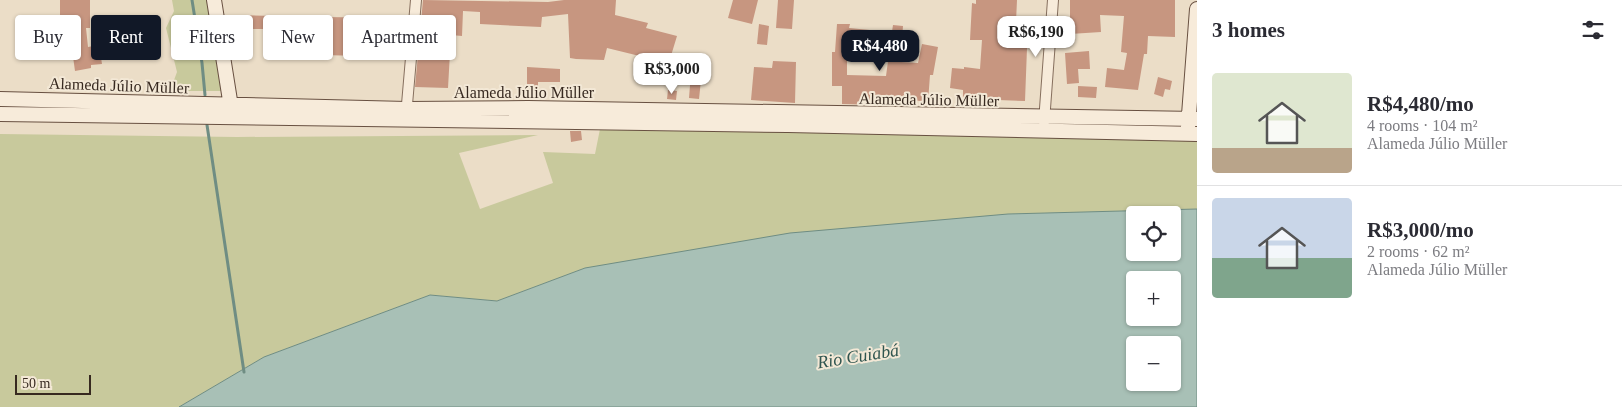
<!DOCTYPE html>
<html lang="en">
<head>
<meta charset="utf-8">
<style>
  body { margin:0; font-family:Georgia,serif; background:#f2f2f3; color:#2b2b33; height:100vh; display:flex; flex-direction:column; font-size:19px; white-space:nowrap }
  * { box-sizing:border-box; margin:0 }
  p { font-size:16px; color:#7c7c81 }
  .icon { flex:none; width:28px; height:28px; fill:none; stroke:currentColor; stroke-width:2; stroke-linecap:round; stroke-linejoin:round }
  .map { position:relative; flex:1; overflow:hidden }
  .panel { display:flex; flex-direction:column; background:#fff; width:425px }
  .panel>* { flex:none }
  .top-card { position:absolute; left:15px; top:15px; width:475px; height:45px; display:flex; gap:10px }
  .tools { position:absolute; left:1126px; top:206px; display:grid; gap:10px }
  .tools a { display:grid; place-items:center; width:55px; height:55px; border-radius:5px; background:#fff; box-shadow:0 1px 4px #0004; font-size:25px }
  .scale { position:absolute; left:15px; bottom:12px; width:76px; box-sizing:border-box; padding-left:5px; border:2px solid #372920; border-top:0; font-size:14px; line-height:18px; white-space:nowrap; color:#372920; -webkit-text-stroke:4px #f3e8d6; paint-order:stroke }
  .price { position:absolute; translate:-50% -42px; padding:0 11px; border-radius:10px; background:#fff; color:#222; font-size:16px; line-height:32px; filter:drop-shadow(0 1px 2px #0008) }
  .price::after { content:''; position:absolute; left:50%; top:30px; width:15px; height:11px; margin-left:-8px; background:inherit; clip-path:polygon(0 0,100% 0,50% 100%) }
  .price.current { background:#111827; color:#fff }
  ul { padding:0; list-style:none }
  li { display:flex; align-items:center; gap:15px; height:125px; padding:0 15px }
  li+li { border-top:1px solid #e1e1e2 }
  li span { display:grid; place-items:center; flex:none; width:140px; height:100px; border-radius:5px; color:#555 }
  li>.icon { margin-inline-start:auto }
  span .icon { width:60px; height:60px; fill:#fffc; stroke-width:1 }
  li b { font-size:21px }
  h2 { display:flex; justify-content:space-between; align-items:center; height:60px; padding:0 15px; font-size:21px }
  .tag { padding:0 18px; border-radius:5px; background:#fff; box-shadow:0 1px 4px #0004; font-size:18px; line-height:45px }
  .tag.current { background:#111827; color:#fff }
  main { display:flex; flex:1; min-height:0 }
  .map>svg:first-child { display:block }
</style>
</head>
<body>
<main>
<div class="map">
<svg width="1197" height="407" viewBox="0 0 1197 407">
  <rect width="100%" height="100%" fill="#ebddc7"/>
  <path fill="#c8c99c" d="M 172,0 L 208,0 L 224,91 L 170,91 L 177,72 L 166,28 L 174,11 Z
    M 600,129 L 1197,139 L 1197,209 L 1148,211 L 585,268 L 497,301 L 430,295 L 264,357 L 179,407 L 0,407 L 0,134 L 237,137 L 538,135 L 459,153 L 480,209 L 553,183 L 543,152 L 595,154 Z"/>
  <path fill="#a8c0b6" stroke="#6f8d83" fill-rule="evenodd" d="M 1197,209 L 1197,407 L 179,407 L 264,357 L 430,295 L 497,301 L 585,268 L 790,233 L 1008,214 ZM 1135,215 L 1172,215 L 1172,252 L 1135,252 ZM 1135,280 L 1172,280 L 1172,318 L 1135,318 ZM 1135,345 L 1172,345 L 1172,382 L 1135,382 Z"/>
  <g fill="none" stroke-linecap="round" stroke-linejoin="round">
    <path stroke="#6f8d83" stroke-width="3" d="M 192,0 L 202,63 L 205,95
      M 207,125 L 244,372"/>
  </g>
  <path fill="#c79680" d="M 60,0 L 90,0 L 90,28 L 86,28 L 88,47 L 99,45 L 102,64 L 91,65 L 91,68 L 75,71 L 69,28 L 60,28 Z
    M 423,0 L 548,2 L 564,0 L 616,0 L 615,15 L 648,23 L 646,28 L 677,36 L 670,59 L 661,57 L 660,61 L 607,48 L 604,60 L 576,59 L 570,58 L 568,14 L 542,17 L 541,27 L 480,24 L 480,12 L 463,11 L 462,36 L 451,35 L 448,88 L 415,87 Z
    M 733,0 L 758,0 L 752,24 L 728,18 Z
    M 778,0 L 794,0 L 792,29 L 776,28 Z
    M 976,0 L 1017,0 L 1016,22 L 1028,22 L 1025,101 L 998,100 L 998,105 L 963,104 L 963,90 L 950,88 L 952,68 L 964,69 L 964,67 L 980,69 L 982,40 L 970,40 L 972,3 L 976,4 Z
    M 1070,0 L 1175,0 L 1175,37 L 1148,36 L 1147,54 L 1144,54 L 1138,90 L 1105,87 L 1107,68 L 1124,70 L 1127,53 L 1121,52 L 1124,16 L 1100,15 L 1101,32 L 1070,34 Z
    M 233,15 L 274,16 L 274,29 L 233,29 Z
    M 324,17 L 399,18 L 398,57 L 323,55 Z
    M 759,24 L 769,26 L 767,45 L 757,44 Z
    M 837,24 L 850,24 L 849,28 L 870,30 L 868,52 L 847,49 L 847,75 L 886,76 L 889,54 L 901,55 L 901,62 L 918,63 L 922,44 L 938,47 L 933,75 L 930,75 L 928,102 L 882,96 L 882,105 L 842,104 L 842,86 L 832,86 L 832,52 L 835,52 Z
    M 893,25 L 903,26 L 902,39 L 891,38 Z
    M 1089,51 L 1090,69 L 1078,69 L 1079,83 L 1067,84 L 1065,53 Z
    M 692,60 L 703,61 L 699,99 L 689,98 Z
    M 773,61 L 796,62 L 795,103 L 751,100 L 754,67 L 772,68 Z
    M 527,67 L 560,69 L 560,82 L 538,82 L 538,94 L 527,94 Z
    M 1158,77 L 1172,81 L 1170,90 L 1165,89 L 1163,97 L 1154,94 Z
    M 1078,86 L 1097,87 L 1096,98 L 1078,97 Z
    M 668,90 L 677,91 L 676,100 L 667,99 Z
    M 570,131 L 581,131 L 582,140 L 571,142 Z"/>
  <g fill="none" stroke-linecap="round" stroke-linejoin="round">
    <defs>
      <path id="street" d="M 406,116 L 416,0
        M 1044,122 L 1053,0"/>
      <path id="secondary" d="M 214,0 L 232,113
        M 0,99 L 407,109 L 528,108 L 1197,119
        M 0,114 L 788,125 L 1197,134
        M 1188,128 L 1197,9"/>
    </defs>
    <use href="#street" stroke="#866f5e" stroke-width="12"/>
    <use href="#secondary" stroke="#685041" stroke-width="16"/>
    <use href="#street" stroke="#f7ebda" stroke-width="10"/>
    <use href="#secondary" stroke="#f7ebda" stroke-width="14"/>
  </g>
  <g text-anchor="middle" stroke-width="4" stroke-linejoin="round" paint-order="stroke">
    <g font-size="16" fill="#372920" stroke="#f3e8d6">
      <text transform="translate(119 85) rotate(2)" y="6">Alameda Júlio Müller</text>
      <text x="524" y="98">Alameda Júlio Müller</text>
      <text transform="translate(929 99) rotate(1)" y="6">Alameda Júlio Müller</text>
    </g>
    <g font-size="18" font-style="italic" fill="#315650" stroke="#f3e8d6">
      <text transform="translate(858 356) rotate(-9)" y="6">Rio Cuiabá</text>
    </g>
  </g>
</svg>
<div class="tools">
<a><svg class="icon" aria-label="locate" viewBox="0 0 24 24"><circle cx="12" cy="12" r="6"/><path d="M12 2v4M12 18v4M2 12h4M18 12h4"/></svg></a>
<a>+</a>
<a>−</a>
</div>
<div class="scale">50 m</div>
<b class="price" style="left:1036px;top:58px">R$6,190</b>
<b class="price current" style="left:880px;top:72px">R$4,480</b>
<b class="price" style="left:672px;top:95px">R$3,000</b>
<div class="top-card">
<a class="tag">Buy</a>
<a class="tag current">Rent</a>
<a class="tag">Filters</a>
<a class="tag">New</a>
<a class="tag">Apartment</a>
</div>
</div>
<section class="panel">
<h2>3 homes<svg class="icon" aria-label="filters" viewBox="0 0 24 24"><path d="M4 7h16M4 17h16"/><circle cx="9" cy="7" r="2"/><circle cx="15" cy="17" r="2"/></svg></h2>
<ul>
<li><span style="background:linear-gradient(#dfe7d0 75%,#b9a48a 0)"><svg class="icon" aria-label="home" viewBox="0 0 24 24"><path d="M3 11l9-7 9 7M6 9v11h12V9"/></svg></span><div><b>R$4,480/mo</b><p>4 rooms · 104 m²</p><p>Alameda Júlio Müller</p></div></li>
<li><span style="background:linear-gradient(#c9d6e8 60%,#7fa58c 0)"><svg class="icon" aria-label="home" viewBox="0 0 24 24"><path d="M3 11l9-7 9 7M6 9v11h12V9"/></svg></span><div><b>R$3,000/mo</b><p>2 rooms · 62 m²</p><p>Alameda Júlio Müller</p></div></li>
</ul>
</section>
</main>
</body>
</html>
